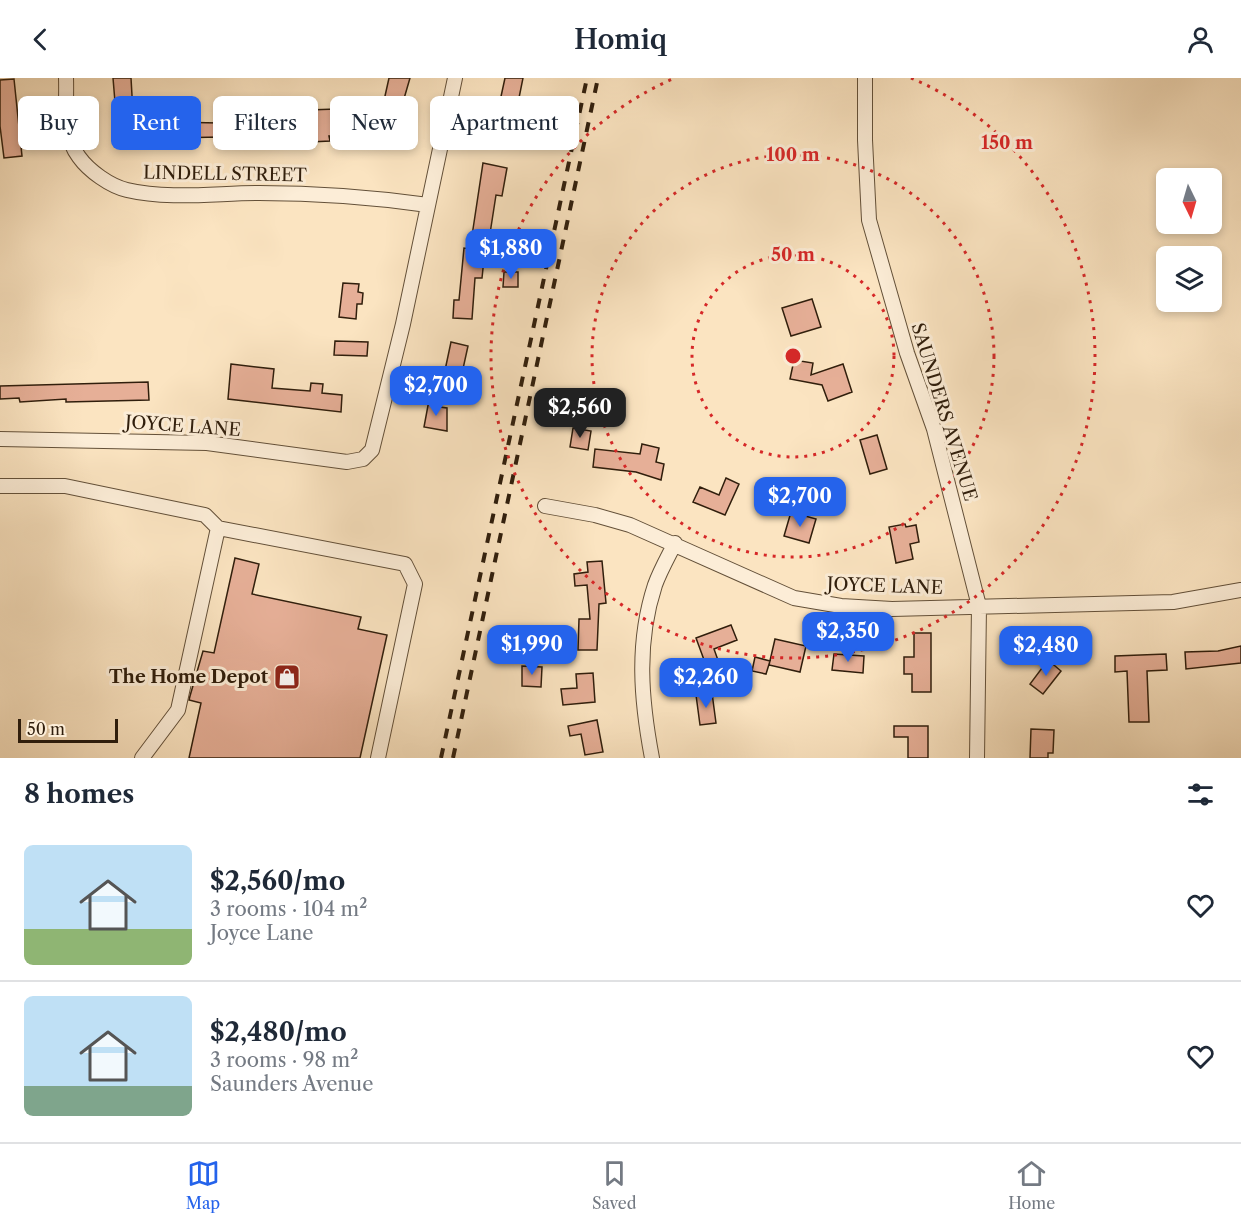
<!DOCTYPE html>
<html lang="en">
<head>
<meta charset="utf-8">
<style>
  body { margin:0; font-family:"Libre Caslon Text",serif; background:#f2f2f3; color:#1f2937; height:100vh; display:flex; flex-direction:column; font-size:22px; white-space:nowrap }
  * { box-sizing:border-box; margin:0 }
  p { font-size:20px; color:#747a83 }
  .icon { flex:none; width:33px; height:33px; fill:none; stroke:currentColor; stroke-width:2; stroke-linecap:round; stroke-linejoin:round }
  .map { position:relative; height:680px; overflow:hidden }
  .details { display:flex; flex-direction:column; background:#fff; flex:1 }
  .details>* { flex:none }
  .top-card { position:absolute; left:18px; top:18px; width:600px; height:54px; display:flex; gap:12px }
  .needle { width:39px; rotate:175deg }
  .tools { position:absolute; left:1156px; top:90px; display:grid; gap:12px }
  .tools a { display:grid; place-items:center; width:66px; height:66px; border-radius:9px; background:#fff; box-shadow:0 3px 9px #0003; font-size:30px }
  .scale { position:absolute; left:18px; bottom:15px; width:100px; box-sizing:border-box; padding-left:6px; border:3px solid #301e0c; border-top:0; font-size:16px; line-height:21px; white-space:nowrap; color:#301e0c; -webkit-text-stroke:4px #fcedd7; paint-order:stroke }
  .price { position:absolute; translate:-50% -51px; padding:0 14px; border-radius:12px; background:#2563eb; color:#fff; font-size:20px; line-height:39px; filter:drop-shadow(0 2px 3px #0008) }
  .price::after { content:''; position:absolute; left:50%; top:36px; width:18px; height:14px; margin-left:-9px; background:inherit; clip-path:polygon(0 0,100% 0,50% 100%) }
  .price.current { background:#222; color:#fff }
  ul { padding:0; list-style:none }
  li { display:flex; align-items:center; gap:18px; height:150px; padding:0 24px }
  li+li { border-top:2px solid #e0e1e3 }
  li span { display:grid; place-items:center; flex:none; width:168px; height:120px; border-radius:9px; color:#555 }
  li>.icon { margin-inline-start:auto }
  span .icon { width:72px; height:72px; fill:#fffc; stroke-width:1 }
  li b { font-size:26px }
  h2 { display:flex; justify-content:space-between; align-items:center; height:72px; padding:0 24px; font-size:26px }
  .pill { padding:0 21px; border-radius:9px; background:#fff; box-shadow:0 3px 9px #0003; font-size:21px; line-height:54px }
  .pill.current { background:#2563eb; color:#fff }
  header { display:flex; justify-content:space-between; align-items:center; height:78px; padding:0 24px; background:#fff; font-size:27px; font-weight:600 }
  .dock { display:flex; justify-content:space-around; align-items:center; height:84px; border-top:2px solid #e0e1e3; background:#fff; font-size:16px; color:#747a83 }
  .dock a { display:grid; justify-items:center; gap:3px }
  .dock .current { color:#2563eb }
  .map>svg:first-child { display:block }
</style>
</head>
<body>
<header><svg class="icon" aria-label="back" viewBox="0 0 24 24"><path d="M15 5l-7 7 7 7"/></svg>Homiq<svg class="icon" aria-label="person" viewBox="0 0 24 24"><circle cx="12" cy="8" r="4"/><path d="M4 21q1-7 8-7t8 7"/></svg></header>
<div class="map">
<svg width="1241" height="680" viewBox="0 0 1241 680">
  <rect width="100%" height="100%" fill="#fbe4c1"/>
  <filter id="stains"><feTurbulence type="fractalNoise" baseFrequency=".00333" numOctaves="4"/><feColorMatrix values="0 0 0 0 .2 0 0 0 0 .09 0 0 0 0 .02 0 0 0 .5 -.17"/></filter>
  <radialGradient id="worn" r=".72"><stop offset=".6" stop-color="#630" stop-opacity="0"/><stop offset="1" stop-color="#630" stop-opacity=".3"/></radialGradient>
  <path fill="#e6af97" stroke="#301e0c" stroke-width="1.5" d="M 113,0 L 131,0 L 133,35 L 152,41 L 146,62 L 139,60 L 137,67 L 122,63 L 124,57 L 114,54 L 122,24 L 115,24 Z
    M 389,0 L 410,0 L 401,31 L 383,27 Z
    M 505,0 L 523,0 L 519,20 L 515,20 L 508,63 L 492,60 Z
    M 14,1 L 22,78 L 4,80 L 0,48 L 0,2 Z
    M 285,29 L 285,37 L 309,37 L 309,32 L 336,31 L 337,58 L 329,58 L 330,63 L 310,64 L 310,61 L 265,62 L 265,56 L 241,57 L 242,63 L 220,64 L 220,59 L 172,60 L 171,44 L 219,45 L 219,43 L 264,40 L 264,30 Z
    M 389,32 L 394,56 L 381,59 L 382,65 L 369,68 L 368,59 L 353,62 L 350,50 L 361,47 L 359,38 Z
    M 483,85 L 507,90 L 502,118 L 496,117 L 489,162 L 486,162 L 482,200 L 475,200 L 472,241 L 453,240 L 454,222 L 459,222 L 464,170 L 470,171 Z
    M 504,194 L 518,194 L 518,209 L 503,209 Z
    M 343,205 L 359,206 L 358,214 L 363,215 L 362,226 L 357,226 L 356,241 L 339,239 Z
    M 812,221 L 821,249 L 791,258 L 782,230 Z
    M 335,263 L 368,264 L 367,278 L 334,277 Z
    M 451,264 L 468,268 L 461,300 L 444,297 Z
    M 794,282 L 813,285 L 811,297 L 843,286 L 852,314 L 828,323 L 822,307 L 790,301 Z
    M 231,286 L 274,291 L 272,310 L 310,313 L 311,305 L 323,306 L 322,315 L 342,317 L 341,334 L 228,321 Z
    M 148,304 L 149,322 L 66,324 L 66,321 L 20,324 L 19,320 L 0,321 L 0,308 Z
    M 429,322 L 440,324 L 440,329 L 447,330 L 447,353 L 424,349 Z
    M 573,350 L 591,353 L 588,372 L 570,369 Z
    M 877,357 L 887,391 L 870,396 L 860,362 Z
    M 642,366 L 659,370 L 656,384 L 664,386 L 661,402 L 636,394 L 593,389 L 595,371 L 640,376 Z
    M 726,400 L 739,406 L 725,437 L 693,424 L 700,409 L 719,417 Z
    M 791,434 L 816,441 L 809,465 L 784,458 Z
    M 905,446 L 906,449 L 916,447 L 919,464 L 910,466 L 913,481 L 896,485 L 889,449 Z
    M 235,480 L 259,486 L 252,516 L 361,539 L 358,551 L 387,557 L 360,680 L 189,680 L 201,625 L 189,622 L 190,618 L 203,573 L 214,575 Z
    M 602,483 L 606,525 L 599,526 L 597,572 L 578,572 L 579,541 L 590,541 L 587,507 L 575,508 L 574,496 L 588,494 L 587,484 Z
    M 731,547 L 737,562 L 714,571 L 719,585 L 707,590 L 696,560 Z
    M 914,555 L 931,555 L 931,614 L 912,614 L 912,596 L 904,596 L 904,579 L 914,579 Z
    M 775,561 L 806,568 L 800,594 L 769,587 Z
    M 1241,568 L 1241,585 L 1186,591 L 1185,574 L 1218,573 Z
    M 834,576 L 864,578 L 863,595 L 832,592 Z
    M 1166,576 L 1167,592 L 1147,593 L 1149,644 L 1129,644 L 1127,593 L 1115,594 L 1115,578 Z
    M 755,579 L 770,583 L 766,596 L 752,593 Z
    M 1048,582 L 1061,593 L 1043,616 L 1030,606 Z
    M 522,588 L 542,589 L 541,609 L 522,608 Z
    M 593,595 L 595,624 L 563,627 L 561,611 L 577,610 L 576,596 Z
    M 712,615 L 716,645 L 700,647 L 696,617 Z
    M 597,642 L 603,674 L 585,677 L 581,656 L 570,658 L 568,648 Z
    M 894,648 L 928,648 L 928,680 L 908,680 L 908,659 L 894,659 Z
    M 1031,651 L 1054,652 L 1053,675 L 1048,675 L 1048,680 L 1030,680 Z"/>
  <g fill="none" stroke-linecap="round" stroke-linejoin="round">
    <defs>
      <path id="minor" d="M 66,0 C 67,26 62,57 79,79 C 89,93 110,108 127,112 C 169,122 217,115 259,115 C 316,115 371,119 428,127
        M 865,0 L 865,62 L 869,142 L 907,275 L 934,351 L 979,528 L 977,680
        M 0,361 L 207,365 L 347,384 L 363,381 L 372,372 L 403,246 L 455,0
        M 0,408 L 65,408 L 205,437 L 218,450 L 405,486 L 415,506 L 378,680
        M 545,428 L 595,437 L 630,447 L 794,520 L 841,528 L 892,531 L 1173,524 L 1241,512
        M 142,680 L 178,632 L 218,450
        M 652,680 C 641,622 636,565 655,507 C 660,493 668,479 675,465"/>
    </defs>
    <use href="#minor" stroke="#635039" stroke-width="16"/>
    <use href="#minor" stroke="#fcedd7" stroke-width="14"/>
    <path stroke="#301e0c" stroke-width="4" stroke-dasharray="10 10" stroke-linecap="butt" d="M 441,680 L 587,0
      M 453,680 L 598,0"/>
  </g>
  <g fill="none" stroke="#d62828" stroke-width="3" stroke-dasharray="3 6">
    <circle cx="793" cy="278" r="101"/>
    <circle cx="793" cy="278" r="201"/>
    <path d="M911 0A302 302 0 1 1 675 0"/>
  </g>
  <defs>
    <symbol id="shop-square" viewBox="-11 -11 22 22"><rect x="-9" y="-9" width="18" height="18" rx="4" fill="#8f2418" stroke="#fcedd7"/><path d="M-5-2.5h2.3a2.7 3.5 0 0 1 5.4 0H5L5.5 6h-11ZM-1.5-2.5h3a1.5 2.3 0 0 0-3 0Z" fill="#fff"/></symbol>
  </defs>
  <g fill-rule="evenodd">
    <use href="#shop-square" x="272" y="584" width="30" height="30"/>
  </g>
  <g text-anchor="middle" stroke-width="6" stroke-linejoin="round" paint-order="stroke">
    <g font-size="18" fill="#301e0c" stroke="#fcedd7">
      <text transform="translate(225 96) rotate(1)" y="6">LINDELL STREET</text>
      <text transform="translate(944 334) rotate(73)" y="6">SAUNDERS AVENUE</text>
      <text transform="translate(183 348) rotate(4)" y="6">JOYCE LANE</text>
      <text transform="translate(885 508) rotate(2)" y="6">JOYCE LANE</text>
    </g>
    <g font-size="18" font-weight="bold" fill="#301e0c" stroke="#fcedd7" text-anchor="end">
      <text x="268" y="605">The Home Depot</text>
    </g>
  </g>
  <circle cx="793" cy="278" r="9" fill="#d62828" stroke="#fcedd7" stroke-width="3"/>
  <g font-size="18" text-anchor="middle" font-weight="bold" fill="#d62828" stroke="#fcedd7" stroke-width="6" stroke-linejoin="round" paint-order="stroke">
    <text x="1007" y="71">150 m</text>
    <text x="793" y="83">100 m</text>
    <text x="793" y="183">50 m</text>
  </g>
  <rect width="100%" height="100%" filter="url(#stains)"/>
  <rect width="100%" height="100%" fill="url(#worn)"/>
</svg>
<div class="tools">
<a><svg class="needle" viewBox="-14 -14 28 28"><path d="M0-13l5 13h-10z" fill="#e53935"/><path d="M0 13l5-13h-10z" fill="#747a83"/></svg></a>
<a><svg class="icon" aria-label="layers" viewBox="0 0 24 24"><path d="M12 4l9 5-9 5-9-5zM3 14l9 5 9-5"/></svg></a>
</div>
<div class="scale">50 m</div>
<b class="price" style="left:511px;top:202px">$1,880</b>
<b class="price" style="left:436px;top:339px">$2,700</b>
<b class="price current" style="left:580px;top:361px">$2,560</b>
<b class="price" style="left:800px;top:450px">$2,700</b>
<b class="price" style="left:848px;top:585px">$2,350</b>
<b class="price" style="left:532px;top:598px">$1,990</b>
<b class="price" style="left:1046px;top:599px">$2,480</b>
<b class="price" style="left:706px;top:631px">$2,260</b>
<div class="top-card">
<a class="pill">Buy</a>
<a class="pill current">Rent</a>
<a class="pill">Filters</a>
<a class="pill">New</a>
<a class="pill">Apartment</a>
</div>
</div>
<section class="details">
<h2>8 homes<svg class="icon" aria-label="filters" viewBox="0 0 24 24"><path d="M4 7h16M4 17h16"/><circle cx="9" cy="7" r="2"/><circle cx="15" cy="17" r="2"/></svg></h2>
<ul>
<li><span style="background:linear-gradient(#bfe0f5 70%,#8fb573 0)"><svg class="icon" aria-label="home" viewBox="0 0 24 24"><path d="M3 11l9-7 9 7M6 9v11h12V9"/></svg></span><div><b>$2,560/mo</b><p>3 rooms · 104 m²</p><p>Joyce Lane</p></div><svg class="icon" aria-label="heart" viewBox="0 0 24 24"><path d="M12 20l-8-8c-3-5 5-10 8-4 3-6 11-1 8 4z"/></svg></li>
<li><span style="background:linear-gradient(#bfe0f5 75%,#7fa58c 0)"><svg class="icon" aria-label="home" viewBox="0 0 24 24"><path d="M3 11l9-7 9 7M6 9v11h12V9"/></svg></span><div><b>$2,480/mo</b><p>3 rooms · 98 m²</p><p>Saunders Avenue</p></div><svg class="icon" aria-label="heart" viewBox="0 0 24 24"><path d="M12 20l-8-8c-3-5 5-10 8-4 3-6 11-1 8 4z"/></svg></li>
</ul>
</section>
<nav class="dock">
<a class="current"><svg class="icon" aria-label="map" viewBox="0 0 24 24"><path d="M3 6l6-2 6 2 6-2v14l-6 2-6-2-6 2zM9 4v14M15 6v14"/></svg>Map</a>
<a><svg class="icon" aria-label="saved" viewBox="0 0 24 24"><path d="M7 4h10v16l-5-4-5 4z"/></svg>Saved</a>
<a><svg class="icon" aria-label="home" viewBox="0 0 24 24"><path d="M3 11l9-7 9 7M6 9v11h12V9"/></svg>Home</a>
</nav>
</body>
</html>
